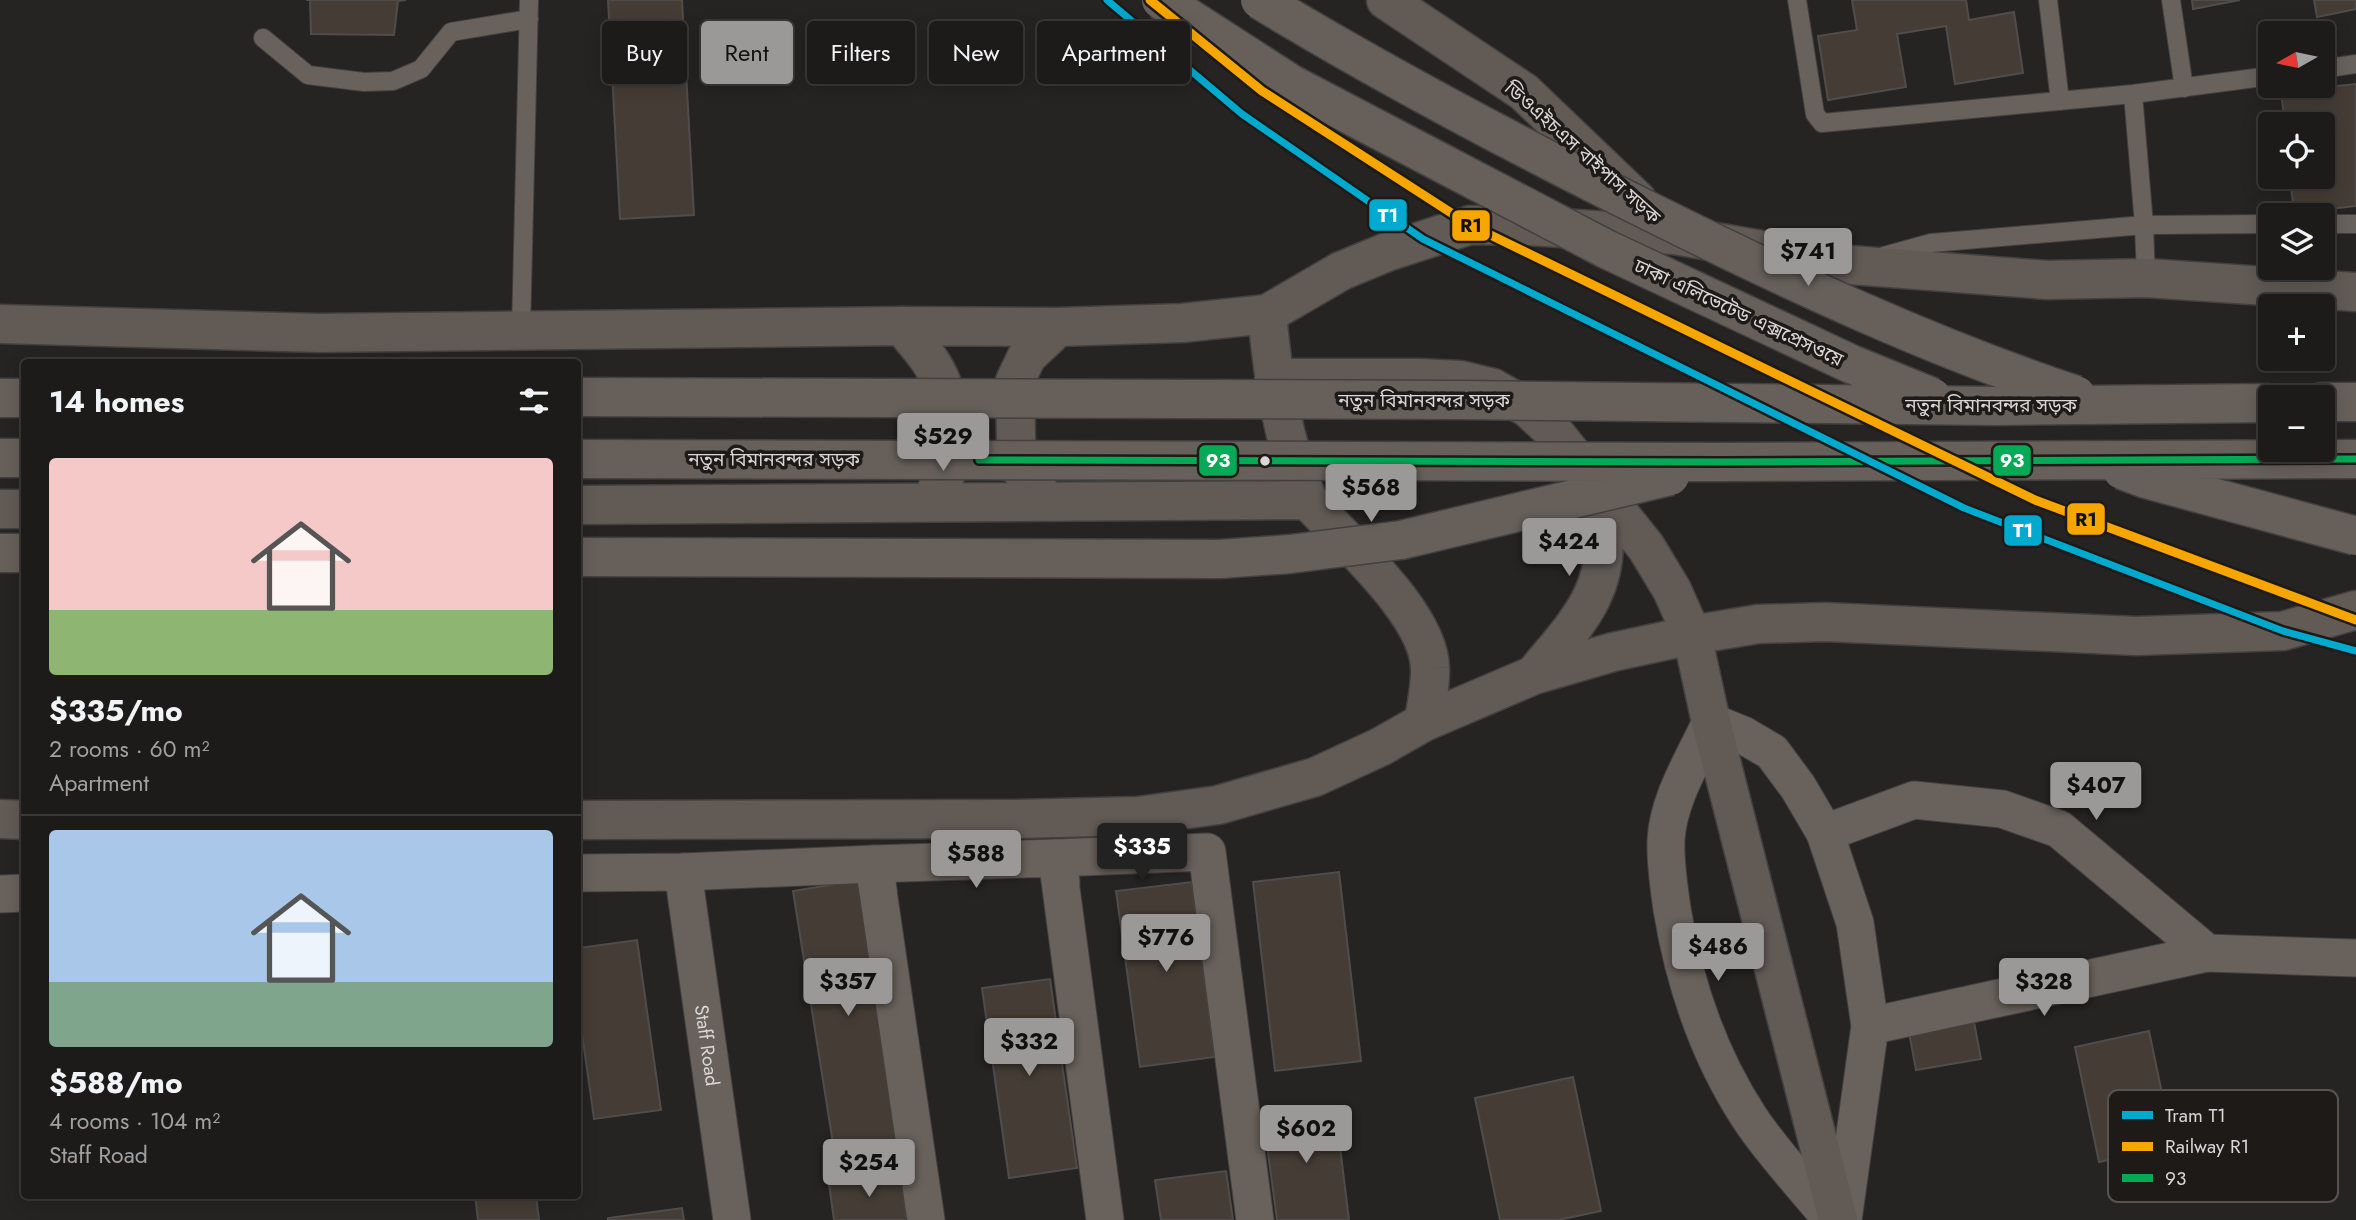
<!DOCTYPE html>
<html lang="en">
<head>
<meta charset="utf-8">
<style>
  body { margin:0; font-family:Jost,"Noto Sans Bengali",sans-serif; background:#292827; color:#f1f3f6; height:100vh; display:flex; flex-direction:column; font-size:26px; white-space:nowrap }
  * { box-sizing:border-box; margin:0 }
  p { font-size:23px; color:#a0a1a2 }
  .icon { flex:none; width:38px; height:38px; fill:none; stroke:currentColor; stroke-width:2; stroke-linecap:round; stroke-linejoin:round }
  .map { position:relative; flex:1; overflow:hidden }
  .side { position:absolute; left:21px; top:359px; width:560px; height:840px; display:flex; flex-direction:column; background:#1c1b1a; border-radius:7px; box-shadow:0 4px 18px #0003,0 0 0 2px #3a3939 }
  .side>* { flex:none }
  .banner { position:absolute; left:602px; top:21px; width:665px; height:63px; display:flex; gap:14px }
  .needle { width:46px; rotate:261deg }
  .fabs { position:absolute; left:2258px; top:21px; display:grid; gap:14px }
  .fabs a { display:grid; place-items:center; width:77px; height:77px; border-radius:7px; background:#1c1b1a; box-shadow:0 4px 18px #0003,0 0 0 2px #3a3939; font-size:35px }
  .price { position:absolute; translate:-50% -60px; padding:0 16px; border-radius:7px; background:#9b9997; color:#111; font-size:23px; line-height:46px; filter:drop-shadow(0 2px 4px #0008) }
  .price::after { content:''; position:absolute; left:50%; top:42px; width:21px; height:16px; margin-left:-10px; background:inherit; clip-path:polygon(0 0,100% 0,50% 100%) }
  .price.on { background:#222; color:#fff }
  ul { padding:0; list-style:none }
  li { display:grid; align-content:center; gap:14px; height:371px; padding:0 28px }
  li+li { border-top:2px solid #3a3939 }
  li span { display:grid; place-items:center; height:217px; border-radius:7px; color:#555 }
  li>.icon { margin-inline-start:auto }
  span .icon { width:126px; height:126px; fill:#fffc; stroke-width:1 }
  li b { font-size:30px }
  h2 { display:flex; justify-content:space-between; align-items:center; height:84px; padding:0 28px; font-size:30px }
  .tag { padding:0 24px; border-radius:7px; background:#1c1b1a; box-shadow:0 4px 18px #0003,0 0 0 2px #3a3939; font-size:24px; line-height:63px }
  .tag.on { background:#9b9997; color:#111 }
  .map>svg:first-child { display:block }
</style>
</head>
<body>
<div class="map">
<svg width="2356" height="1220" viewBox="0 0 2356 1220">
  <rect width="100%" height="100%" fill="#262422"/>
  <path fill="#453d35" stroke="#4f4d4c" stroke-width="2" d="M 306,0 L 406,0 L 398,1 L 394,35 L 311,34 L 310,0 Z
    M 608,0 L 682,0 L 694,215 L 620,219 Z
    M 1852,0 L 1966,0 L 1969,20 L 2014,12 L 2023,73 L 1955,84 L 1946,26 L 1897,34 L 1906,87 L 1828,100 L 1818,36 L 1857,30 Z
    M 2192,0 L 2240,0 L 2193,9 Z
    M 2314,0 L 2356,0 L 2356,9 L 2317,17 Z
    M 2356,84 L 2356,206 L 2294,213 L 2290,177 L 2322,177 L 2322,124 L 2285,124 L 2281,92 Z
    M 1339,872 L 1361,1061 L 1275,1071 L 1253,882 Z
    M 860,880 L 902,1145 L 835,1156 L 793,891 Z
    M 1192,882 L 1215,1057 L 1140,1067 L 1116,891 Z
    M 637,940 L 661,1110 L 594,1119 L 578,1005 L 578,948 Z
    M 1050,979 L 1077,1168 L 1009,1178 L 982,988 Z
    M 1974,1022 L 1981,1059 L 1916,1070 L 1909,1032 Z
    M 2149,1031 L 2173,1146 L 2099,1162 L 2075,1047 Z
    M 1573,1077 L 1601,1211 L 1558,1220 L 1500,1220 L 1475,1098 Z
    M 1335,1106 L 1349,1220 L 1277,1220 L 1263,1115 Z
    M 1226,1171 L 1233,1220 L 1161,1220 L 1155,1180 Z
    M 901,1174 L 907,1220 L 834,1220 L 829,1184 Z
    M 475,1195 L 536,1195 L 539,1220 L 478,1220 Z
    M 682,1208 L 684,1220 L 608,1220 L 608,1218 Z"/>
  <g fill="none" stroke-linecap="round" stroke-linejoin="round">
    <defs>
      <path id="lane" d="M 1797,0 L 1815,114 L 1822,123 L 2133,94
        M 2048,0 L 2060,101
        M 2171,0 L 2184,88
        M 263,38 L 308,75 L 364,82 L 393,81 L 421,69 L 451,32 L 529,19
        M 2322,69 L 2356,64
        M 2322,224 L 2356,224
        M 1884,256 L 1931,243 L 2144,225 L 2270,224
        M 2146,278 L 2144,225 L 2133,94 L 2270,76
        M 521,331 L 529,0"/>
      <g id="street">
        <path d="M 1825,833 L 1914,800 L 2002,809 L 2059,829 L 2207,953 L 2356,958"/>
        <path id="s1" d="M 683,872 L 732,1220"/>
        <path d="M 578,873 L 683,872 L 874,864 L 878,890"/>
        <path d="M 1061,882 L 1057,858 L 1207,852 L 1255,1220"/>
        <path d="M 0,894 L 24,893"/>
        <path d="M 1870,1026 L 2207,953"/>
        <path d="M 926,1220 L 874,864 L 1057,858 L 1105,1220"/>
        <path d="M 1832,1220 C 1806,1188 1771,1151 1749,1117 C 1708,1054 1684,982 1672,909 C 1669,887 1665,863 1666,840 C 1668,799 1694,759 1711,722 L 1743,735 L 1772,752 L 1798,787 L 1825,833 L 1855,923 L 1870,1026 L 1843,1220"/>
      </g>
      <path id="secondary" d="M 1386,0 L 1524,92 L 1637,200
        M 1267,314 C 1273,377 1282,441 1308,500 C 1343,540 1429,613 1430,668 C 1431,686 1426,704 1424,722
        M 0,324 L 320,333 L 902,326 L 1058,327 L 1182,323 L 1267,314 L 1341,271 L 1387,252 L 1470,225 L 1529,226 L 1674,235 L 1851,265 L 2047,280 L 2146,278 L 2356,292
        M 902,326 C 917,344 934,362 942,384 C 950,408 957,471 937,489
        M 1274,378 L 1420,378 L 1460,380 L 1493,388 L 1528,408 L 1553,431 L 1646,547 L 1672,590 L 1692,635 L 1711,722 L 1838,1220
        M 1037,485 L 1022,471 L 1016,441 L 1015,381 L 1027,356 L 1058,327
        M 578,505 L 1308,500
        M 0,509 L 24,509
        M 1534,675 C 1573,627 1613,591 1602,523 C 1600,511 1595,499 1591,487
        M 0,819 L 24,820
        M 578,820 L 1014,819 L 1138,816 L 1218,805 L 1315,777 L 1380,747 L 1424,722 L 1534,675 L 1613,652 L 1692,635 L 1758,624 L 1825,622 L 2136,636 L 2283,631 L 2356,610"/>
      <path id="highway" d="M 0,398 L 24,398
        M 2322,402 L 2356,402
        M 0,458 L 24,458
        M 0,553 L 24,553"/>
    </defs>
    <use href="#lane" stroke="#424140" stroke-width="20"/>
    <use href="#street" stroke="#424140" stroke-width="39"/>
    <use href="#secondary" stroke="#424140" stroke-width="41"/>
    <use href="#highway" stroke="#424140" stroke-width="41"/>
    <use href="#lane" stroke="#69615b" stroke-width="18"/>
    <use href="#street" stroke="#69615b" stroke-width="37"/>
    <use href="#secondary" stroke="#625a55" stroke-width="38"/>
    <use href="#highway" stroke="#67605a" stroke-width="38"/>
    <defs>
      <path id="highway-bridge" d="M 1161,0 L 1291,84 L 1606,249 L 1851,364 L 1932,397
        M 1260,0 C 1389,78 1522,148 1657,215 C 1792,282 1933,348 2076,395
        M 578,397 L 1462,400 L 1997,406 L 2270,403
        M 578,459 L 1723,462 L 2356,459
        M 2122,470 L 2146,479 L 2356,536
        M 578,557 L 1220,559 L 1290,554 L 1401,540 L 1670,476"/>
    </defs>
    <use href="#highway-bridge" stroke="#424140" stroke-width="41" stroke-linecap="butt"/>
    <use href="#highway-bridge" stroke="#67605a" stroke-width="38"/>
    <defs>
      <path id="bus-1" d="M 979,460 L 1723,462 L 2356,459"/>
    </defs>
    <use href="#bus-1" stroke="#1d1a17" stroke-width="12"/>
    <use href="#bus-1" stroke="#06aa56" stroke-width="7"/>
    <defs>
      <path id="rail-1" d="M 1150,0 L 1262,91 L 1470,225 L 2035,500 L 2356,620"/>
    </defs>
    <use href="#rail-1" stroke="#1d1a17" stroke-width="14"/>
    <use href="#rail-1" stroke="#f7a600" stroke-width="9"/>
    <defs>
      <path id="tram-1" d="M 1107,0 L 1242,114 L 1423,239 L 1964,508 L 2283,631 L 2356,651"/>
    </defs>
    <use href="#tram-1" stroke="#1d1a17" stroke-width="12"/>
    <use href="#tram-1" stroke="#00a9ce" stroke-width="7"/>
  </g>
  <circle fill="#dad8d6" stroke="#1d1a17" stroke-width="2.5" cx="1265" cy="461" r="6"/>
  <g text-anchor="middle" stroke-width="7" stroke-linejoin="round" paint-order="stroke">
    <g font-size="19" fill="#dad8d6" stroke="#1d1a17">
      <text transform="translate(1583 152) rotate(42)" y="7">ডিওএইচএস বাইপাস সড়ক</text>
      <text transform="translate(1739 312) rotate(25)" y="7">ঢাকা এলিভেটেড এক্সপ্রেসওয়ে</text>
      <text x="1424" y="407">নতুন বিমানবন্দর সড়ক</text>
      <text x="1991" y="412">নতুন বিমানবন্দর সড়ক</text>
      <text x="774" y="466">নতুন বিমানবন্দর সড়ক</text>
      <text dy="7" stroke="none"><textPath href="#s1" startOffset="175">Staff Road</textPath></text>
    </g>
  </g>
  <rect x="2108" y="1090" width="230" height="112" rx="10" fill="#1d1a17" stroke="#565350" stroke-width="2"/>
  <rect x="2122" y="1111" width="31" height="8" fill="#00a9ce"/>
  <rect x="2122" y="1142" width="31" height="9" fill="#f7a600"/>
  <rect x="2122" y="1174" width="31" height="8" fill="#06aa56"/>
  <g font-size="19" fill="#dad8d6">
    <text x="2165" y="1122">Tram T1</text>
    <text x="2165" y="1153">Railway R1</text>
    <text x="2165" y="1185">93</text>
  </g>
  <g stroke="#1d1a17" stroke-width="2.5">
    <rect x="1368" y="198" width="40" height="34" rx="7" fill="#00a9ce"/>
    <rect x="1451" y="209" width="40" height="33" rx="7" fill="#f7a600"/>
    <rect x="1992" y="444" width="40" height="33" rx="7" fill="#06aa56"/>
    <rect x="1198" y="444" width="40" height="33" rx="7" fill="#06aa56"/>
    <rect x="2066" y="502" width="40" height="34" rx="7" fill="#f7a600"/>
    <rect x="2003" y="514" width="40" height="33" rx="7" fill="#00a9ce"/>
  </g>
  <g font-size="19" text-anchor="middle" font-weight="bold" fill="#fff">
    <text x="1388" y="222">T1</text>
    <text x="2012" y="467">93</text>
    <text x="1218" y="467">93</text>
    <text x="2023" y="537">T1</text>
  </g>
  <g font-size="19" text-anchor="middle" font-weight="bold" fill="#111">
    <text x="1471" y="232">R1</text>
    <text x="2086" y="526">R1</text>
  </g>
</svg>
<div class="fabs">
<a><svg class="needle" viewBox="-14 -14 28 28"><path d="M0-13l5 13h-10z" fill="#e53935"/><path d="M0 13l5-13h-10z" fill="#a0a1a2"/></svg></a>
<a><svg class="icon" aria-label="locate" viewBox="0 0 24 24"><circle cx="12" cy="12" r="6"/><path d="M12 2v4M12 18v4M2 12h4M18 12h4"/></svg></a>
<a><svg class="icon" aria-label="layers" viewBox="0 0 24 24"><path d="M12 4l9 5-9 5-9-5zM3 14l9 5 9-5"/></svg></a>
<a>+</a>
<a>−</a>
</div>
<b class="price" style="left:1808px;top:288px">$741</b>
<b class="price" style="left:943px;top:473px">$529</b>
<b class="price" style="left:1371px;top:524px">$568</b>
<b class="price" style="left:1569px;top:578px">$424</b>
<b class="price" style="left:2096px;top:822px">$407</b>
<b class="price on" style="left:1142px;top:883px">$335</b>
<b class="price" style="left:976px;top:890px">$588</b>
<b class="price" style="left:1166px;top:974px">$776</b>
<b class="price" style="left:1718px;top:983px">$486</b>
<b class="price" style="left:848px;top:1018px">$357</b>
<b class="price" style="left:2044px;top:1018px">$328</b>
<b class="price" style="left:1029px;top:1078px">$332</b>
<b class="price" style="left:1306px;top:1165px">$602</b>
<b class="price" style="left:869px;top:1199px">$254</b>
<div class="banner">
<a class="tag">Buy</a>
<a class="tag on">Rent</a>
<a class="tag">Filters</a>
<a class="tag">New</a>
<a class="tag">Apartment</a>
</div>
<section class="side">
<h2>14 homes<svg class="icon" aria-label="filters" viewBox="0 0 24 24"><path d="M4 7h16M4 17h16"/><circle cx="9" cy="7" r="2"/><circle cx="15" cy="17" r="2"/></svg></h2>
<ul>
<li><span style="background:linear-gradient(#f6c9c9 70%,#8fb573 0)"><svg class="icon" aria-label="home" viewBox="0 0 24 24"><path d="M3 11l9-7 9 7M6 9v11h12V9"/></svg></span><div><b>$335/mo</b><p>2 rooms · 60 m²</p><p>Apartment</p></div></li>
<li><span style="background:linear-gradient(#a9c7e8 70%,#7fa58c 0)"><svg class="icon" aria-label="home" viewBox="0 0 24 24"><path d="M3 11l9-7 9 7M6 9v11h12V9"/></svg></span><div><b>$588/mo</b><p>4 rooms · 104 m²</p><p>Staff Road</p></div></li>
</ul>
</section>
</div>
</body>
</html>
